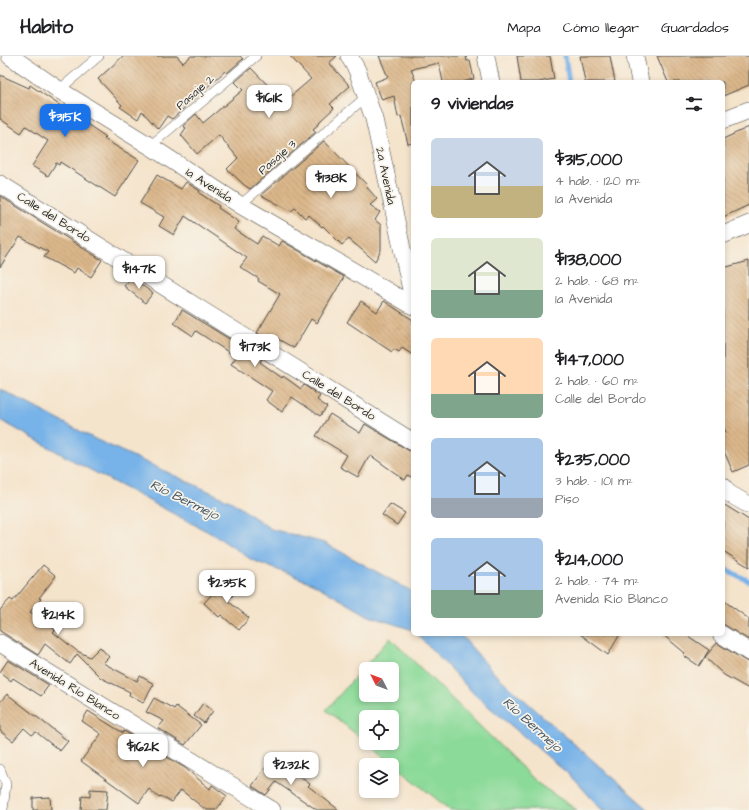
<!DOCTYPE html>
<html lang="es">
<head>
<meta charset="utf-8">
<style>
  body { margin:0; font-family:"Architects Daughter",sans-serif; background:#f2f2f2; color:#202124; height:100vh; display:flex; flex-direction:column; font-size:15px; white-space:nowrap }
  * { box-sizing:border-box; margin:0 }
  p { font-size:13px; color:#757577 }
  .icon { flex:none; width:22px; height:22px; fill:none; stroke:currentColor; stroke-width:2; stroke-linecap:round; stroke-linejoin:round }
  .map { position:relative; flex:1; overflow:hidden }
  .side { position:absolute; left:411px; top:24px; width:314px; height:556px; display:flex; flex-direction:column; background:#fff; border-radius:6px; box-shadow:0 2px 6px #0003 }
  .side>* { flex:none }
  .needle { width:26px; rotate:312deg }
  .controls { position:absolute; left:359px; top:606px; display:grid; gap:8px }
  .controls a { display:grid; place-items:center; width:40px; height:40px; border-radius:6px; background:#fff; box-shadow:0 2px 6px #0003; font-size:20px }
  .price { position:absolute; translate:-50% -34px; padding:0 9px; border-radius:8px; background:#fff; color:#222; font-size:13px; line-height:26px; filter:drop-shadow(0 1px 2px #0008) }
  .price::after { content:''; position:absolute; left:50%; top:24px; width:12px; height:9px; margin-left:-6px; background:inherit; clip-path:polygon(0 0,100% 0,50% 100%) }
  .price.active { background:#1a73e8; color:#fff }
  ul { padding:0; list-style:none }
  li { display:flex; align-items:center; gap:12px; height:100px; padding:0 20px }
  li span { display:grid; place-items:center; flex:none; width:112px; height:80px; border-radius:6px; color:#555 }
  li>.icon { margin-inline-start:auto }
  span .icon { width:48px; height:48px; fill:#fffc; stroke-width:1 }
  li b { font-size:17px }
  h2 { display:flex; justify-content:space-between; align-items:center; height:48px; padding:0 20px; font-size:17px }
  header { display:flex; align-items:center; gap:24px; box-sizing:border-box; height:56px; padding:0 20px; background:#fff; border-bottom:1px solid #e0e0e0 }
  header strong { font-size:19px }
  nav { display:flex; gap:22px; margin-inline-start:auto; font-size:14px }
  .map>svg:first-child { display:block }
</style>
</head>
<body>
<header>
<strong>Habito</strong>
<nav><a>Mapa</a><a>Cómo llegar</a><a>Guardados</a></nav>
</header>
<div class="map">
<svg width="749" height="754" viewBox="0 0 749 754">
  <defs>
    <pattern id="building-back-hatch" width="6" height="6" patternUnits="userSpaceOnUse"><rect width="6" height="6" fill="#dcb78b"/><path d="M-1 5l2 2M0 0l6 6M5-1l2 2" fill="none" stroke="#b39572"/></pattern>
  </defs>
  <rect width="100%" height="100%" fill="#f7f3e8"/>
  <filter id="ink" filterUnits="userSpaceOnUse"><feTurbulence type="fractalNoise" baseFrequency=".025" numOctaves="2"/><feDisplacementMap in="SourceGraphic" scale="8" xChannelSelector="R" yChannelSelector="G"/><feConvolveMatrix kernelMatrix="1 2 1 2 8 2 1 2 1" color-interpolation-filters="sRGB"/></filter>
  <filter id="wash" filterUnits="userSpaceOnUse"><feTurbulence type="fractalNoise" baseFrequency=".012" numOctaves="4" result="noise"/><feDisplacementMap in="SourceGraphic" scale="16" xChannelSelector="R" yChannelSelector="G"/><feGaussianBlur stdDeviation="0.9" result="paint"/><feColorMatrix in="noise" values="0 0 0 0 0 0 0 0 0 0 0 0 0 0 0 0 0 1.4 0 .05"/><feComposite in="paint" operator="in"/></filter>
  <g filter="url(#wash)">
    <rect width="100%" height="100%" fill="#f5e4cc"/>
    <path fill="#8bda99" stroke="#5b8262" fill-rule="evenodd" d="M 390,582 L 540,729 L 577,754 L 450,754 L 367,687 L 392,687 L 392,661 L 366,661 L 366,686 L 326,654 ZM 366,613 L 392,613 L 392,639 L 366,639 Z"/>
    <path fill="#77b2e8" stroke="#516e8a" d="M 0,333 L 93,382 L 232,446 L 271,473 L 325,487 L 413,536 L 413,574 L 369,560 L 312,527 L 252,504 L 216,480 L 81,409 L 0,364 Z
      M 417,578 L 460,578 L 494,617 L 649,754 L 602,754 L 574,723 L 474,638 Z"/>
    <g fill="none" stroke-linecap="round" stroke-linejoin="round">
      <path stroke="#77b2e8" stroke-width="5" d="M 565,0 L 569,26
        M 723,512 L 749,525"/>
    </g>
    <g id="blocks">
      <path fill="url(#building-back-hatch)" d="M 123,0 L 177,0 L 183,7 L 191,0 L 240,0 L 243,3 L 227,17 L 225,15 L 172,63 L 167,60 L 158,73 L 142,55 L 138,63 L 120,51 L 122,49 L 98,23 Z
        M 290,0 L 337,0 L 329,7 L 350,30 L 330,48 L 334,52 L 319,66 L 320,67 L 313,73 L 316,76 L 250,133 L 243,128 L 227,113 L 238,102 L 219,79 L 197,98 L 181,79 L 186,72 L 183,70 L 196,58 L 203,67 L 243,34 L 235,26 L 251,12 L 284,46 L 311,23 Z
        M 379,0 L 466,0 L 467,5 L 470,5 L 474,23 L 462,26 L 443,26 L 439,7 L 411,13 L 416,26 L 413,26 L 413,87 L 408,88 L 401,60 L 398,61 L 394,40 L 382,44 L 375,26 L 388,21 Z
        M 517,0 L 550,0 L 554,23 L 539,26 L 521,26 Z
        M 580,0 L 610,0 L 615,26 L 585,26 Z
        M 657,0 L 749,0 L 749,29 L 723,40 L 723,26 L 668,26 Z
        M 0,19 L 29,32 L 30,29 L 106,81 L 104,83 L 139,104 L 115,141 L 60,106 L 59,109 L 56,107 L 48,120 L 32,110 L 48,85 L 26,70 L 21,77 L 0,63 Z
        M 749,71 L 749,149 L 723,161 L 723,83 Z
        M 324,85 L 367,129 L 366,130 L 377,143 L 370,149 L 380,156 L 375,164 L 381,169 L 381,194 L 375,205 L 349,183 L 342,189 L 323,170 L 322,171 L 309,159 L 305,162 L 295,152 L 291,155 L 261,139 Z
        M 157,119 L 181,133 L 186,126 L 200,135 L 199,137 L 219,150 L 218,152 L 239,166 L 234,173 L 257,188 L 262,180 L 279,190 L 282,185 L 344,221 L 317,267 L 311,263 L 294,292 L 276,282 L 273,287 L 257,277 L 280,238 L 258,225 L 259,223 L 240,211 L 247,202 L 185,160 L 174,179 L 159,170 L 164,161 L 140,147 Z
        M 0,140 L 102,204 L 91,221 L 77,212 L 74,217 L 44,201 L 48,196 L 20,181 L 0,211 Z
        M 749,205 L 749,409 L 733,416 L 723,393 L 723,378 L 726,377 L 723,367 L 723,212 Z
        M 131,222 L 153,237 L 145,247 L 124,230 Z
        M 361,245 L 377,256 L 384,245 L 413,264 L 413,299 L 402,292 L 399,296 L 394,293 L 392,296 L 347,266 Z
        M 182,254 L 262,303 L 260,306 L 282,322 L 283,320 L 301,333 L 304,329 L 320,340 L 317,344 L 327,351 L 320,360 L 292,341 L 282,356 L 266,344 L 272,335 L 231,308 L 236,301 L 196,275 L 193,280 L 174,267 Z
        M 330,358 L 360,377 L 365,368 L 408,394 L 413,396 L 413,422 L 408,419 L 405,424 L 370,399 L 358,421 L 340,411 L 347,399 L 316,380 Z
        M 390,448 L 405,457 L 397,469 L 382,459 Z
        M 723,448 L 749,464 L 749,511 L 723,495 Z
        M 43,509 L 56,520 L 39,542 L 41,543 L 30,556 L 56,573 L 53,576 L 77,595 L 90,601 L 100,591 L 109,601 L 103,607 L 137,625 L 140,620 L 154,628 L 143,647 L 129,639 L 130,636 L 101,622 L 77,598 L 70,608 L 45,588 L 38,599 L 0,575 L 0,554 L 10,543 L 13,545 Z
        M 231,521 L 241,529 L 228,545 L 249,562 L 239,574 L 221,559 L 219,561 L 204,547 L 213,537 L 215,539 Z
        M 723,544 L 749,563 L 749,584 L 723,568 Z
        M 580,578 L 620,578 L 608,599 Z
        M 662,578 L 685,578 L 709,594 L 699,610 L 683,599 L 685,597 Z
        M 717,587 L 744,604 L 749,606 L 749,633 L 724,619 L 705,601 Z
        M 8,604 L 49,629 L 41,640 L 13,622 L 11,625 L 0,616 Z
        M 7,638 L 68,685 L 60,695 L 36,676 L 32,679 L 24,672 L 13,685 L 0,675 L 0,646 Z
        M 154,642 L 174,653 L 176,650 L 201,669 L 185,689 L 158,672 L 164,665 L 146,656 Z
        M 203,647 L 213,655 L 204,667 L 194,660 Z
        M 88,655 L 123,677 L 124,675 L 185,712 L 210,733 L 212,729 L 227,740 L 216,754 L 206,754 L 181,734 L 172,746 L 161,740 L 159,742 L 149,733 L 139,747 L 81,705 L 101,678 L 82,665 Z
        M 271,704 L 288,716 L 290,714 L 310,728 L 308,730 L 339,754 L 317,754 L 276,726 L 266,739 L 252,730 Z
        M 90,733 L 108,734 L 106,754 L 81,754 L 82,740 L 90,741 Z
        M 50,741 L 51,754 L 33,754 L 33,742 Z"/>
    </g>
  </g>
  <g filter="url(#ink)">
    <use href="#blocks" fill-opacity="0" stroke="#494743" stroke-width="1"/>
    <g fill="none" stroke-linecap="round" stroke-linejoin="round">
      <defs>
        <path id="lane" d="M 59,34 L 99,0
          M 150,90 L 256,0
          M 240,149 L 367,40
          M 0,713 L 6,728 L 3,754"/>
        <path id="street" d="M 10,0 L 59,34 L 150,90 L 240,149 L 413,250
          M 349,0 L 357,14 L 374,63 L 413,243
          M 486,0 L 491,26
          M 635,0 L 640,26
          M 723,64 L 749,54
          M 0,128 L 413,386
          M 723,179 L 749,168
          M 723,430 L 728,437 L 749,449
          M 721,578 L 749,596
          M 0,587 L 272,754"/>
      </defs>
      <use href="#lane" stroke="#494743" stroke-width="10"/>
      <use href="#street" stroke="#494743" stroke-width="18"/>
      <use href="#lane" stroke="#fff" stroke-width="9"/>
      <use href="#street" stroke="#fff" stroke-width="17"/>
    </g>
  </g>
  <g text-anchor="middle" stroke-width="3.5" stroke-linejoin="round" paint-order="stroke">
    <g font-size="12" fill="#2b2b2b" stroke="#f7f3e8">
      <text transform="translate(195 36) rotate(-41)" y="4">Pasaje 2</text>
      <text transform="translate(277 101) rotate(-41)" y="4">Pasaje 3</text>
      <text transform="translate(386 120) rotate(78)" y="4">2a Avenida</text>
      <text transform="translate(209 129) rotate(33)" y="4">1a Avenida</text>
      <text transform="translate(54 161) rotate(32)" y="4">Calle del Bordo</text>
      <text transform="translate(339 339) rotate(32)" y="4">Calle del Bordo</text>
      <text transform="translate(75 633) rotate(32)" y="4">Avenida Río Blanco</text>
    </g>
    <g font-size="13" font-style="italic" fill="#425464" stroke="#f7f3e8">
      <text transform="translate(185 443) rotate(26)" y="5">Río Bermejo</text>
      <text transform="translate(533 668) rotate(42)" y="5">Río Bermejo</text>
    </g>
  </g>
</svg>
<div class="controls">
<a><svg class="needle" viewBox="-14 -14 28 28"><path d="M0-13l5 13h-10z" fill="#e53935"/><path d="M0 13l5-13h-10z" fill="#757577"/></svg></a>
<a><svg class="icon" aria-label="locate" viewBox="0 0 24 24"><circle cx="12" cy="12" r="6"/><path d="M12 2v4M12 18v4M2 12h4M18 12h4"/></svg></a>
<a><svg class="icon" aria-label="layers" viewBox="0 0 24 24"><path d="M12 4l9 5-9 5-9-5zM3 14l9 5 9-5"/></svg></a>
</div>
<b class="price" style="left:269px;top:63px">$161K</b>
<b class="price active" style="left:65px;top:82px">$315K</b>
<b class="price" style="left:331px;top:143px">$138K</b>
<b class="price" style="left:139px;top:234px">$147K</b>
<b class="price" style="left:255px;top:312px">$173K</b>
<b class="price" style="left:227px;top:548px">$235K</b>
<b class="price" style="left:58px;top:580px">$214K</b>
<b class="price" style="left:143px;top:712px">$162K</b>
<b class="price" style="left:291px;top:730px">$232K</b>
<section class="side">
<h2>9 viviendas<svg class="icon" aria-label="filters" viewBox="0 0 24 24"><path d="M4 7h16M4 17h16"/><circle cx="9" cy="7" r="2"/><circle cx="15" cy="17" r="2"/></svg></h2>
<ul>
<li><span style="background:linear-gradient(#c9d6e8 60%,#c2b280 0)"><svg class="icon" aria-label="home" viewBox="0 0 24 24"><path d="M3 11l9-7 9 7M6 9v11h12V9"/></svg></span><div><b>$315,000</b><p>4 hab. · 120 m²</p><p>1a Avenida</p></div></li>
<li><span style="background:linear-gradient(#dfe7d0 65%,#7fa58c 0)"><svg class="icon" aria-label="home" viewBox="0 0 24 24"><path d="M3 11l9-7 9 7M6 9v11h12V9"/></svg></span><div><b>$138,000</b><p>2 hab. · 68 m²</p><p>1a Avenida</p></div></li>
<li><span style="background:linear-gradient(#ffd9b3 70%,#7fa58c 0)"><svg class="icon" aria-label="home" viewBox="0 0 24 24"><path d="M3 11l9-7 9 7M6 9v11h12V9"/></svg></span><div><b>$147,000</b><p>2 hab. · 60 m²</p><p>Calle del Bordo</p></div></li>
<li><span style="background:linear-gradient(#a9c7e8 75%,#9aa5b1 0)"><svg class="icon" aria-label="home" viewBox="0 0 24 24"><path d="M3 11l9-7 9 7M6 9v11h12V9"/></svg></span><div><b>$235,000</b><p>3 hab. · 101 m²</p><p>Piso</p></div></li>
<li><span style="background:linear-gradient(#a9c7e8 65%,#7fa58c 0)"><svg class="icon" aria-label="home" viewBox="0 0 24 24"><path d="M3 11l9-7 9 7M6 9v11h12V9"/></svg></span><div><b>$214,000</b><p>2 hab. · 74 m²</p><p>Avenida Río Blanco</p></div></li>
</ul>
</section>
</div>
</body>
</html>
